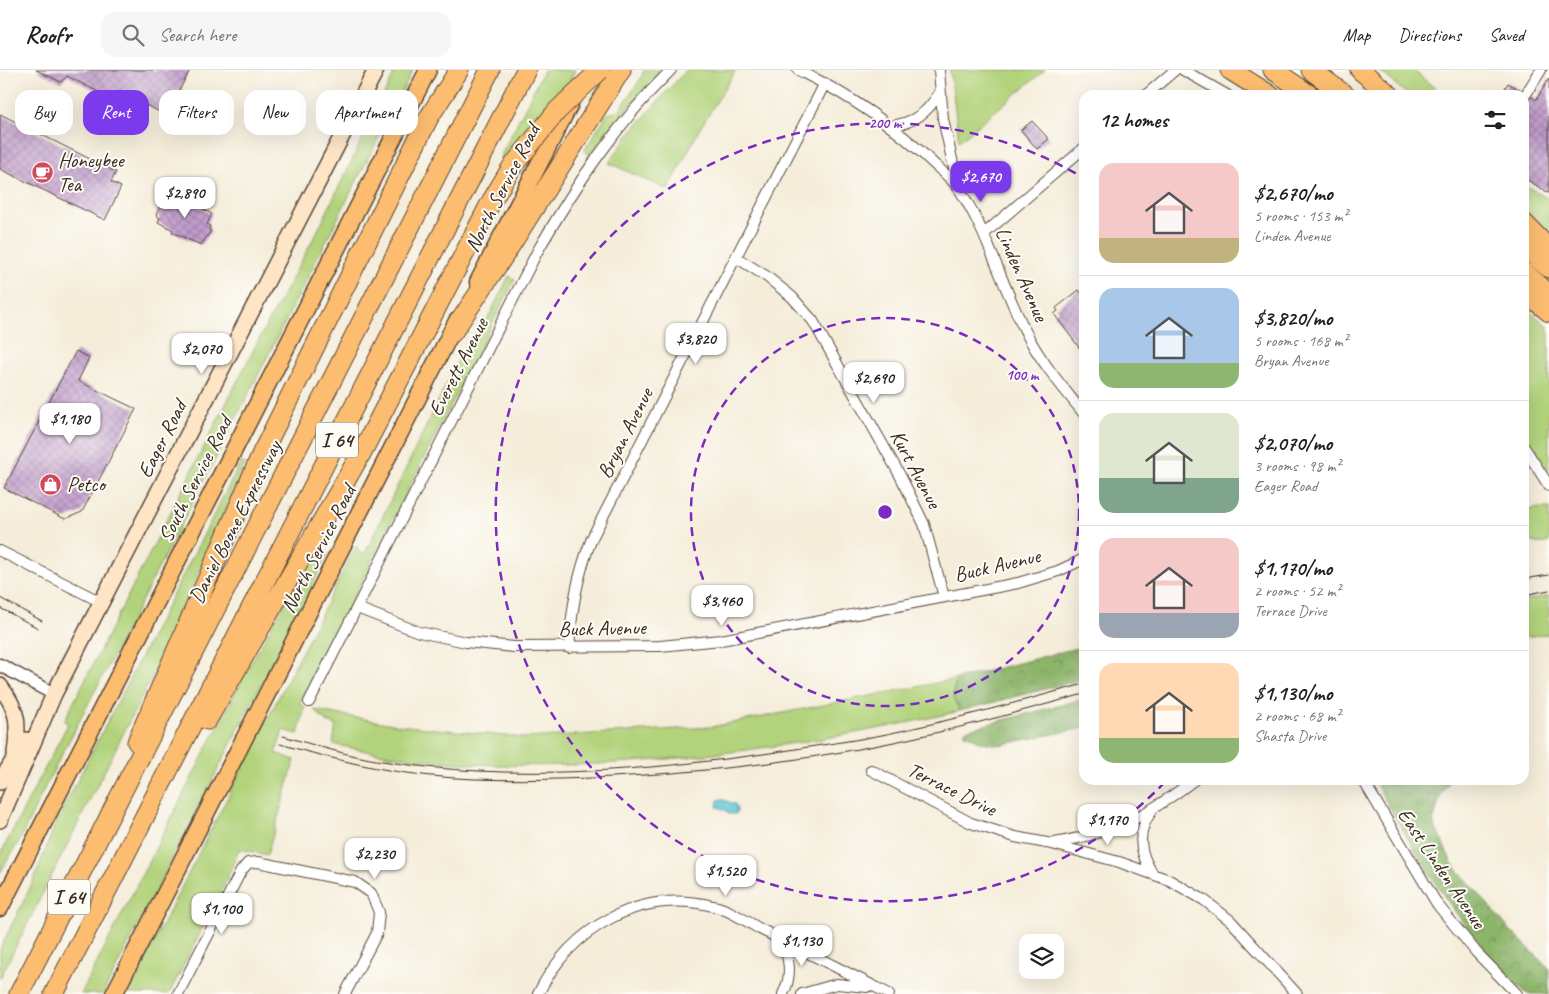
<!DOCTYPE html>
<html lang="en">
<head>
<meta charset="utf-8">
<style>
  body { margin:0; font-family:Caveat,sans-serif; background:#f6f6f6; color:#202124; height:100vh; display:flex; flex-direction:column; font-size:19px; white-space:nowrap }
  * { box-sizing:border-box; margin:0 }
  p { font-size:16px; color:#757577 }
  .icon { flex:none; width:28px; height:28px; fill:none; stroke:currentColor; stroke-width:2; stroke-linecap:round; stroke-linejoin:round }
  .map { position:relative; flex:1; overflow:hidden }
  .sheet { position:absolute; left:1079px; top:20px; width:450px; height:695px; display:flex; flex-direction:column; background:#fff; border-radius:15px; box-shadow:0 5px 20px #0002 }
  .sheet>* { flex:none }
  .top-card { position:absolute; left:15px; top:20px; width:475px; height:45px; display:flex; gap:10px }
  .tools { position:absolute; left:1019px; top:864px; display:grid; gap:10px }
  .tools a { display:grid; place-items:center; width:45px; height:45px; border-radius:10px; background:#fff; box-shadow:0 5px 20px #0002; font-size:25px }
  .price { position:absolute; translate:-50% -42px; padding:0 11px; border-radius:10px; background:#fff; color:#222; font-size:16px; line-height:32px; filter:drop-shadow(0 1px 2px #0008) }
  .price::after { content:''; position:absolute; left:50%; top:30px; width:15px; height:11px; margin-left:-8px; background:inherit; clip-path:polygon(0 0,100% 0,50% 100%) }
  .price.on { background:#7c3aed; color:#fff }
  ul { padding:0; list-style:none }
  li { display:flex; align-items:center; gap:15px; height:125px; padding:0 20px }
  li+li { border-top:1px solid #e0e0e0 }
  li span { display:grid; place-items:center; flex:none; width:140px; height:100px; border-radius:15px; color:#555 }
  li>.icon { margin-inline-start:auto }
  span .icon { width:60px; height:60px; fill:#fffc; stroke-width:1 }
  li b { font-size:21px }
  h2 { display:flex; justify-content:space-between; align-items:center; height:60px; padding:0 20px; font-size:21px }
  .chip { padding:0 18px; border-radius:15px; background:#fff; box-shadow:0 5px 20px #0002; font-size:18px; line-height:45px }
  .chip.on { background:#7c3aed; color:#fff }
  header { display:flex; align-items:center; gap:30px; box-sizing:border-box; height:70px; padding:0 25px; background:#fff; border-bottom:1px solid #e0e0e0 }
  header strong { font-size:24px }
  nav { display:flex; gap:28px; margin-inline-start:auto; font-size:18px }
  .search { width:350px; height:45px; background:#f6f6f6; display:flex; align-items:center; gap:12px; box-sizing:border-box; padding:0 18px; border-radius:15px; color:#757577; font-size:19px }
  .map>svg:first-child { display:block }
</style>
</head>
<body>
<header>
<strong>Roofr</strong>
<div class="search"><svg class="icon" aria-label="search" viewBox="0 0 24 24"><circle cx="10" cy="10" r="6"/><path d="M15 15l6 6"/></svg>Search here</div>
<nav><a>Map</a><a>Directions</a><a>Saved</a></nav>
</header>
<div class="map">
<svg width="1549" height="924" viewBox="0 0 1549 924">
  <defs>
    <pattern id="forest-crowns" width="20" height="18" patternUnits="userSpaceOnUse" patternTransform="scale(1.25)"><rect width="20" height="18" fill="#8db56b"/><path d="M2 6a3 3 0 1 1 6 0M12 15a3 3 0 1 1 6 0" fill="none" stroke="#749357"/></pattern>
    <pattern id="water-ripples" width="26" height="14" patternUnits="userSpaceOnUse" patternTransform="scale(1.25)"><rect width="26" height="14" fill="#56c2d0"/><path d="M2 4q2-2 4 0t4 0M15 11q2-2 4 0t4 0" fill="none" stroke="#489ea8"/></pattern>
    <pattern id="building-cross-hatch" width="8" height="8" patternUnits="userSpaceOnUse" patternTransform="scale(1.25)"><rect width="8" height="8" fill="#c09acc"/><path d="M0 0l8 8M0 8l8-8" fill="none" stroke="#9d7ea5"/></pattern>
  </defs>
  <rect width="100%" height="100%" fill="#fdfcf7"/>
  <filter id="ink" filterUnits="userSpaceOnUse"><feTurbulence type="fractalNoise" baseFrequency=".02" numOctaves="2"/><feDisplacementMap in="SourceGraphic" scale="10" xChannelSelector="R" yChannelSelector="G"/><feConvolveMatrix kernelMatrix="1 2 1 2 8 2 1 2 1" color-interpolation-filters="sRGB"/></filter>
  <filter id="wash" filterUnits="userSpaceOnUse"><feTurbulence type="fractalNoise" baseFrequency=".0096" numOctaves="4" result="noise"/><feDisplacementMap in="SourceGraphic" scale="20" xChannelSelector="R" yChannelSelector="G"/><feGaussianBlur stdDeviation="1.12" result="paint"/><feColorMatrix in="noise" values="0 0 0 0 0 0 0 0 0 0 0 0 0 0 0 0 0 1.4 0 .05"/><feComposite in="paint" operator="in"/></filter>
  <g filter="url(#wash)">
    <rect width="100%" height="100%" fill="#f5edda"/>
    <path fill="#b2d37b" stroke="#767e4c" d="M 396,0 L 413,0 L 244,333 L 43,721 L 21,768 L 0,803 L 0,785 L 68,654 L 64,651 L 256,275 L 318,160 Z
      M 544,0 L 575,0 L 565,21 L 508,90 L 500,87 Z
      M 644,0 L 660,0 L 589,84 L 584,81 L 607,44 L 619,41 L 640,10 Z
      M 686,0 L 736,0 L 699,60 L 668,120 L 609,93 L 630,63 Z
      M 950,0 L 1045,0 L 959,71 Z
      M 1379,0 L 1413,0 L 1443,25 L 1408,25 Z
      M 1524,115 L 1549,129 L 1549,164 L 1524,139 Z
      M 509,206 L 515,209 L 299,634 L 305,637 L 298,664 L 283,660 L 276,683 L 295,690 L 267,785 L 239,779 L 223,818 L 169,924 L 127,924 L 356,476 L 362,484 L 366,481 L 463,280 L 474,264 L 481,262 Z
      M 1524,237 L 1549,257 L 1549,401 L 1524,363 Z
      M 241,392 L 245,394 L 169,573 L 0,908 L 0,879 L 33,812 L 56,752 Z
      M 1539,438 L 1549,438 L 1549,472 C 1538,475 1531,473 1524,464 L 1524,445 L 1527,440 Z
      M 317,478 L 328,484 L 103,924 L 81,924 L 250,594 Z
      M 1549,526 L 1549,564 L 1524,567 L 1524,531 Z
      M 957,609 C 951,623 952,629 960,641 C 867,663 774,678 679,688 C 563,699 447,701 333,674 L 336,655 L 327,652 L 314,640 L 398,655 L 525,668 L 711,657 Z"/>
    <path fill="url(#forest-crowns)" stroke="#647044" d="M 1084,576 L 1084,609 L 960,641 C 952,629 951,623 957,609 Z
      M 1084,629 L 1084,658 L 999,675 L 981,672 L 965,664 L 965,660 Z
      M 1374,710 L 1450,710 L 1440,727 L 1433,752 L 1452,793 L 1510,860 L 1549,898 L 1549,924 L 1527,924 C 1462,864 1417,787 1374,710 Z"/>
    <path fill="url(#water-ripples)" stroke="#487677" d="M 721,729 L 735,734 L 737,740 L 736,744 L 728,744 L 725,740 L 717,737 L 718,730 Z"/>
    <g id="blocks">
      <path fill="url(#building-cross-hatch)" d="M 36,0 L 190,0 L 166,45 L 120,22 L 116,31 L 67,6 L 61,12 Z
        M 1549,9 L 1549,123 L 1524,108 L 1524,30 L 1532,27 L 1536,30 Z
        M 1508,13 L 1520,20 L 1519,25 L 1501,25 Z
        M 0,44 L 116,102 L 111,112 L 121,117 L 105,150 L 0,99 Z
        M 1032,51 L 1049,69 L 1037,79 L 1021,60 Z
        M 173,123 L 212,144 L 207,154 L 210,156 L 209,160 L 211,161 L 201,175 L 172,162 L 173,160 L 158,152 L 160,148 L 156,145 L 166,125 L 171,128 Z
        M 1079,220 L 1084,227 L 1084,284 L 1054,244 L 1058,241 L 1056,238 Z
        M 76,281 L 89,288 L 78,311 L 136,339 L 82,442 L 65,449 L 4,418 Z"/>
    </g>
  </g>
  <g filter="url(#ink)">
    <use href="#blocks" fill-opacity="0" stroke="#57473a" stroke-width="1"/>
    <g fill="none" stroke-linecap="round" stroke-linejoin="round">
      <defs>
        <path id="minor" d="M 798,0 C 849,25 894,55 935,95 C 943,102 953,110 959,119 C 990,166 1003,221 1030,270 C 1045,297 1065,320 1084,344
          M 939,0 L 943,49 L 958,116
          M 1183,0 L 1227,25
          M 1526,24 L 1541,0
          M 1146,25 L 1175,0
          M 890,56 C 915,53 928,42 940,22
          M 984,164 L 1084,78
          M 737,188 L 766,206 L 792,227 L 813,251 L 901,407 L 924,454 L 944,527
          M 1524,377 L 1549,416
          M 0,481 L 101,532
          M 357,538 L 419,562 L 466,572 L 514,577 L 660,576 L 721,570 L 1018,513 L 1058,501 L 1084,489
          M 569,578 C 572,537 577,506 592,468 L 825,13
          M 309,632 L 537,182 C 575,116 617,53 671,0
          M 871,700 L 971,753 L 1015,767 L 1052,774 L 1119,792 L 1169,810 L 1204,830 L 1231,851 L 1297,924
          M 1363,710 L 1437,834 L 1476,882 L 1517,924
          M 1151,742 C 1136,763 1139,783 1153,804
          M 1055,773 C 1117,761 1144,748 1194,710
          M 781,868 C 789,887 793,905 783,924
          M 178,924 L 241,801 L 248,793 L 258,792 L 355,812 L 371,823 L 379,842 L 377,863 L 345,924
          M 538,924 C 571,858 639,818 713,836 C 729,839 746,851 760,859 C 803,880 846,902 889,924
          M 802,924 L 837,914 L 867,917"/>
        <path id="tertiary" d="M 0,595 L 54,624"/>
        <path id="secondary" d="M 0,616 C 19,641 19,653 15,683
          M 0,712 L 26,670
          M 0,750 L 54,624 L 376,0"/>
        <path id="primary" d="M 478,212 L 570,34
          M 0,838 L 428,0
          M 114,924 L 457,251"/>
        <path id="motorway" d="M 1230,0 L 1270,25
          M 1273,0 L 1310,25
          M 1311,0 L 1345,25
          M 1360,0 L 1390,25
          M 1524,153 L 1549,179
          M 1524,177 L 1549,198
          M 1524,202 L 1549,224
          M 1524,221 L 1549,242
          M 452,263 L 505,184 L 621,0
          M 207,650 L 362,382 L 491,132 L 512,97
          M 137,672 L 262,383 L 428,49 L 459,0
          M 19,924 L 490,0
          M 54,924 L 526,0"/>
      </defs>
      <use href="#minor" stroke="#57473a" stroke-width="12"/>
      <use href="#tertiary" stroke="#57473a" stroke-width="15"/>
      <use href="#secondary" stroke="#57473a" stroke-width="18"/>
      <use href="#primary" stroke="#57473a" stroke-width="19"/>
      <use href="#motorway" stroke="#57473a" stroke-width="21"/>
      <use href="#minor" stroke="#fff" stroke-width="10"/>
      <use href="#tertiary" stroke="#fff" stroke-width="12"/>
      <use href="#secondary" stroke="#fee5c5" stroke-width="15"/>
      <use href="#primary" stroke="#fcbd6f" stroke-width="16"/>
      <use href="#motorway" stroke="#fcbd6f" stroke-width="19"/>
      <path stroke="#3b2a1e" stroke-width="1" d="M 1524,509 L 1549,505
        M 1524,525 L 1549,520
        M 0,528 L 42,551
        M 0,538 L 38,558
        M 283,666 C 315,675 348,686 382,691 C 512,712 647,701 777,682 C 812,676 847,672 882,665 C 950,651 1017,632 1084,614
        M 280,674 C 322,686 364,697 407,703 C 468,712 530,710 592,708 C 701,703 811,691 917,667 C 973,655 1028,639 1084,624"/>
      <defs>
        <path id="motorway-bridge" d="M 512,97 L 557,41 L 600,0"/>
      </defs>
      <use href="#motorway-bridge" stroke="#57473a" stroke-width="21" stroke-linecap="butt"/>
      <use href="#motorway-bridge" stroke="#fcbd6f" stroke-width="19"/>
    </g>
  </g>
  <g fill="none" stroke="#7b2cbf" stroke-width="2.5" stroke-dasharray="9 6">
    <circle cx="885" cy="442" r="194"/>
    <path d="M1165 712A389 389 0 1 1 1082 107"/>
  </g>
  <defs>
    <symbol id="cafe-disc" viewBox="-11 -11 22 22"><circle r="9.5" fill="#d1495b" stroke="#fdfcf7"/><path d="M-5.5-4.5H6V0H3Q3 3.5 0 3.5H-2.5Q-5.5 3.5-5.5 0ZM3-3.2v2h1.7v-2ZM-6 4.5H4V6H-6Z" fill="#fff"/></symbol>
    <symbol id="shop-disc" viewBox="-11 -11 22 22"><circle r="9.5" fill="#d1495b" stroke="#fdfcf7"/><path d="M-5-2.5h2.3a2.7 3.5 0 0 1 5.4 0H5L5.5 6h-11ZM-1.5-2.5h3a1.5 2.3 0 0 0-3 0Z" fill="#fff"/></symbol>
  </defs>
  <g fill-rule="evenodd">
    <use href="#cafe-disc" x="30" y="90" width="25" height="25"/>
    <use href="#shop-disc" x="38" y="402" width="25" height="25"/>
  </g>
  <g text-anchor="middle" stroke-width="4" stroke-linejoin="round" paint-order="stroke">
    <g fill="#fdfcf7" stroke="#75695f" stroke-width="1">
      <rect x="316" y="352.5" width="42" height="35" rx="4"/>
      <rect x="48" y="809.5" width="42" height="35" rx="4"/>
    </g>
    <g font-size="20" font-weight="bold" fill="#3b2a1e">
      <text x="337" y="377">I 64</text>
      <text x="69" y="834">I 64</text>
    </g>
    <g font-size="21" fill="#3b2a1e" stroke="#fdfcf7" text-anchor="start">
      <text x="58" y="97">Honeybee<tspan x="58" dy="24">Tea</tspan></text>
      <text x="67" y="421">Petco</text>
    </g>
    <g font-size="21" fill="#3b2a1e" stroke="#fdfcf7">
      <text transform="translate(502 118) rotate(-63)" y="7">North Service Road</text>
      <text transform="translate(1022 204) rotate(66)" y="7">Linden Avenue</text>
      <text transform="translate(458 297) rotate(-63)" y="7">Everett Avenue</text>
      <text transform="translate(625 363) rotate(-63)" y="7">Bryan Avenue</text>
      <text transform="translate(162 369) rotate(-63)" y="7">Eager Road</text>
      <text transform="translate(916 399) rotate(62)" y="7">Kurt Avenue</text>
      <text transform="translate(195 409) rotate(-63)" y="7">South Service Road</text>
      <text transform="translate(235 452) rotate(-63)" y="7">Daniel Boone Expressway</text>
      <text transform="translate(318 479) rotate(-63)" y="7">North Service Road</text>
      <text transform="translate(997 495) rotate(-13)" y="7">Buck Avenue</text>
      <text transform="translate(602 558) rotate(-1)" y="7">Buck Avenue</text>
      <text transform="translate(952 719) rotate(26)" y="7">Terrace Drive</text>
      <text transform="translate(1442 798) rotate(56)" y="7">East Linden Avenue</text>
    </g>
  </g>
  <circle cx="885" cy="442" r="8" fill="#7b2cbf" stroke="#fdfcf7" stroke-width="2.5"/>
  <g font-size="15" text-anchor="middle" font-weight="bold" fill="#7b2cbf" stroke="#fdfcf7" stroke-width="4" stroke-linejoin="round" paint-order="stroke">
    <text x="885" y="58">200 m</text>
    <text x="1022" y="310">100 m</text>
  </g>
</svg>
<div class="tools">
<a><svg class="icon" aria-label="layers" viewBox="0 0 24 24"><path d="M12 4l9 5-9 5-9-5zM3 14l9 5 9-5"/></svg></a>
</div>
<b class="price on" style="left:981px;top:133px">$2,670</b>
<b class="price" style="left:185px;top:149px">$2,890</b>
<b class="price" style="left:696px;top:295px">$3,820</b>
<b class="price" style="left:202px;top:305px">$2,070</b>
<b class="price" style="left:874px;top:334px">$2,690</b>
<b class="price" style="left:70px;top:375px">$1,180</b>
<b class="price" style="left:722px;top:557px">$3,460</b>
<b class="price" style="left:1108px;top:776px">$1,170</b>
<b class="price" style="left:375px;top:810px">$2,230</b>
<b class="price" style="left:726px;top:827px">$1,520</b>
<b class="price" style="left:222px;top:865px">$1,100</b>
<b class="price" style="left:802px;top:897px">$1,130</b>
<div class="top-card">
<a class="chip">Buy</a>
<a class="chip on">Rent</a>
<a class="chip">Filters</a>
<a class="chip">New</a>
<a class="chip">Apartment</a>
</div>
<section class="sheet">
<h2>12 homes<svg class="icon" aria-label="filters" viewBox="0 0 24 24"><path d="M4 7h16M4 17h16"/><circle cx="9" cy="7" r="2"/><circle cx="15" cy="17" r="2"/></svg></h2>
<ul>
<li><span style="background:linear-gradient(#f6c9c9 75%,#c2b280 0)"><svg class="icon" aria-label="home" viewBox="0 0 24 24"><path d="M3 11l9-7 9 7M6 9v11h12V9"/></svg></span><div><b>$2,670/mo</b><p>5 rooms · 153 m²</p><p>Linden Avenue</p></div></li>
<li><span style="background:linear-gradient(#a9c7e8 75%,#8fb573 0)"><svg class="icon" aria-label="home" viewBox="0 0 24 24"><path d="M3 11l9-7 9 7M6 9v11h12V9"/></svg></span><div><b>$3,820/mo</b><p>5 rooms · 168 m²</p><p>Bryan Avenue</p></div></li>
<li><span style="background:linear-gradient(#dfe7d0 65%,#7fa58c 0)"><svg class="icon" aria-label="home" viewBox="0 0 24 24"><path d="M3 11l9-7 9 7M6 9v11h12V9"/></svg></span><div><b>$2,070/mo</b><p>3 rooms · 98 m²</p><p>Eager Road</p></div></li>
<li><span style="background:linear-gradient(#f6c9c9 75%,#9aa5b1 0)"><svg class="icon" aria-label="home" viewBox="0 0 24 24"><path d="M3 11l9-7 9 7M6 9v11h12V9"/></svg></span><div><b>$1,170/mo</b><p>2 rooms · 52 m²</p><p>Terrace Drive</p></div></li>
<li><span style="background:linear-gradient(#ffd9b3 75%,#8fb573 0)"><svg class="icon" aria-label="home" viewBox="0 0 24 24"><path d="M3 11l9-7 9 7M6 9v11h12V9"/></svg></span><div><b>$1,130/mo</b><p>2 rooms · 68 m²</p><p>Shasta Drive</p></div></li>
</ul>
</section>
</div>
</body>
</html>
